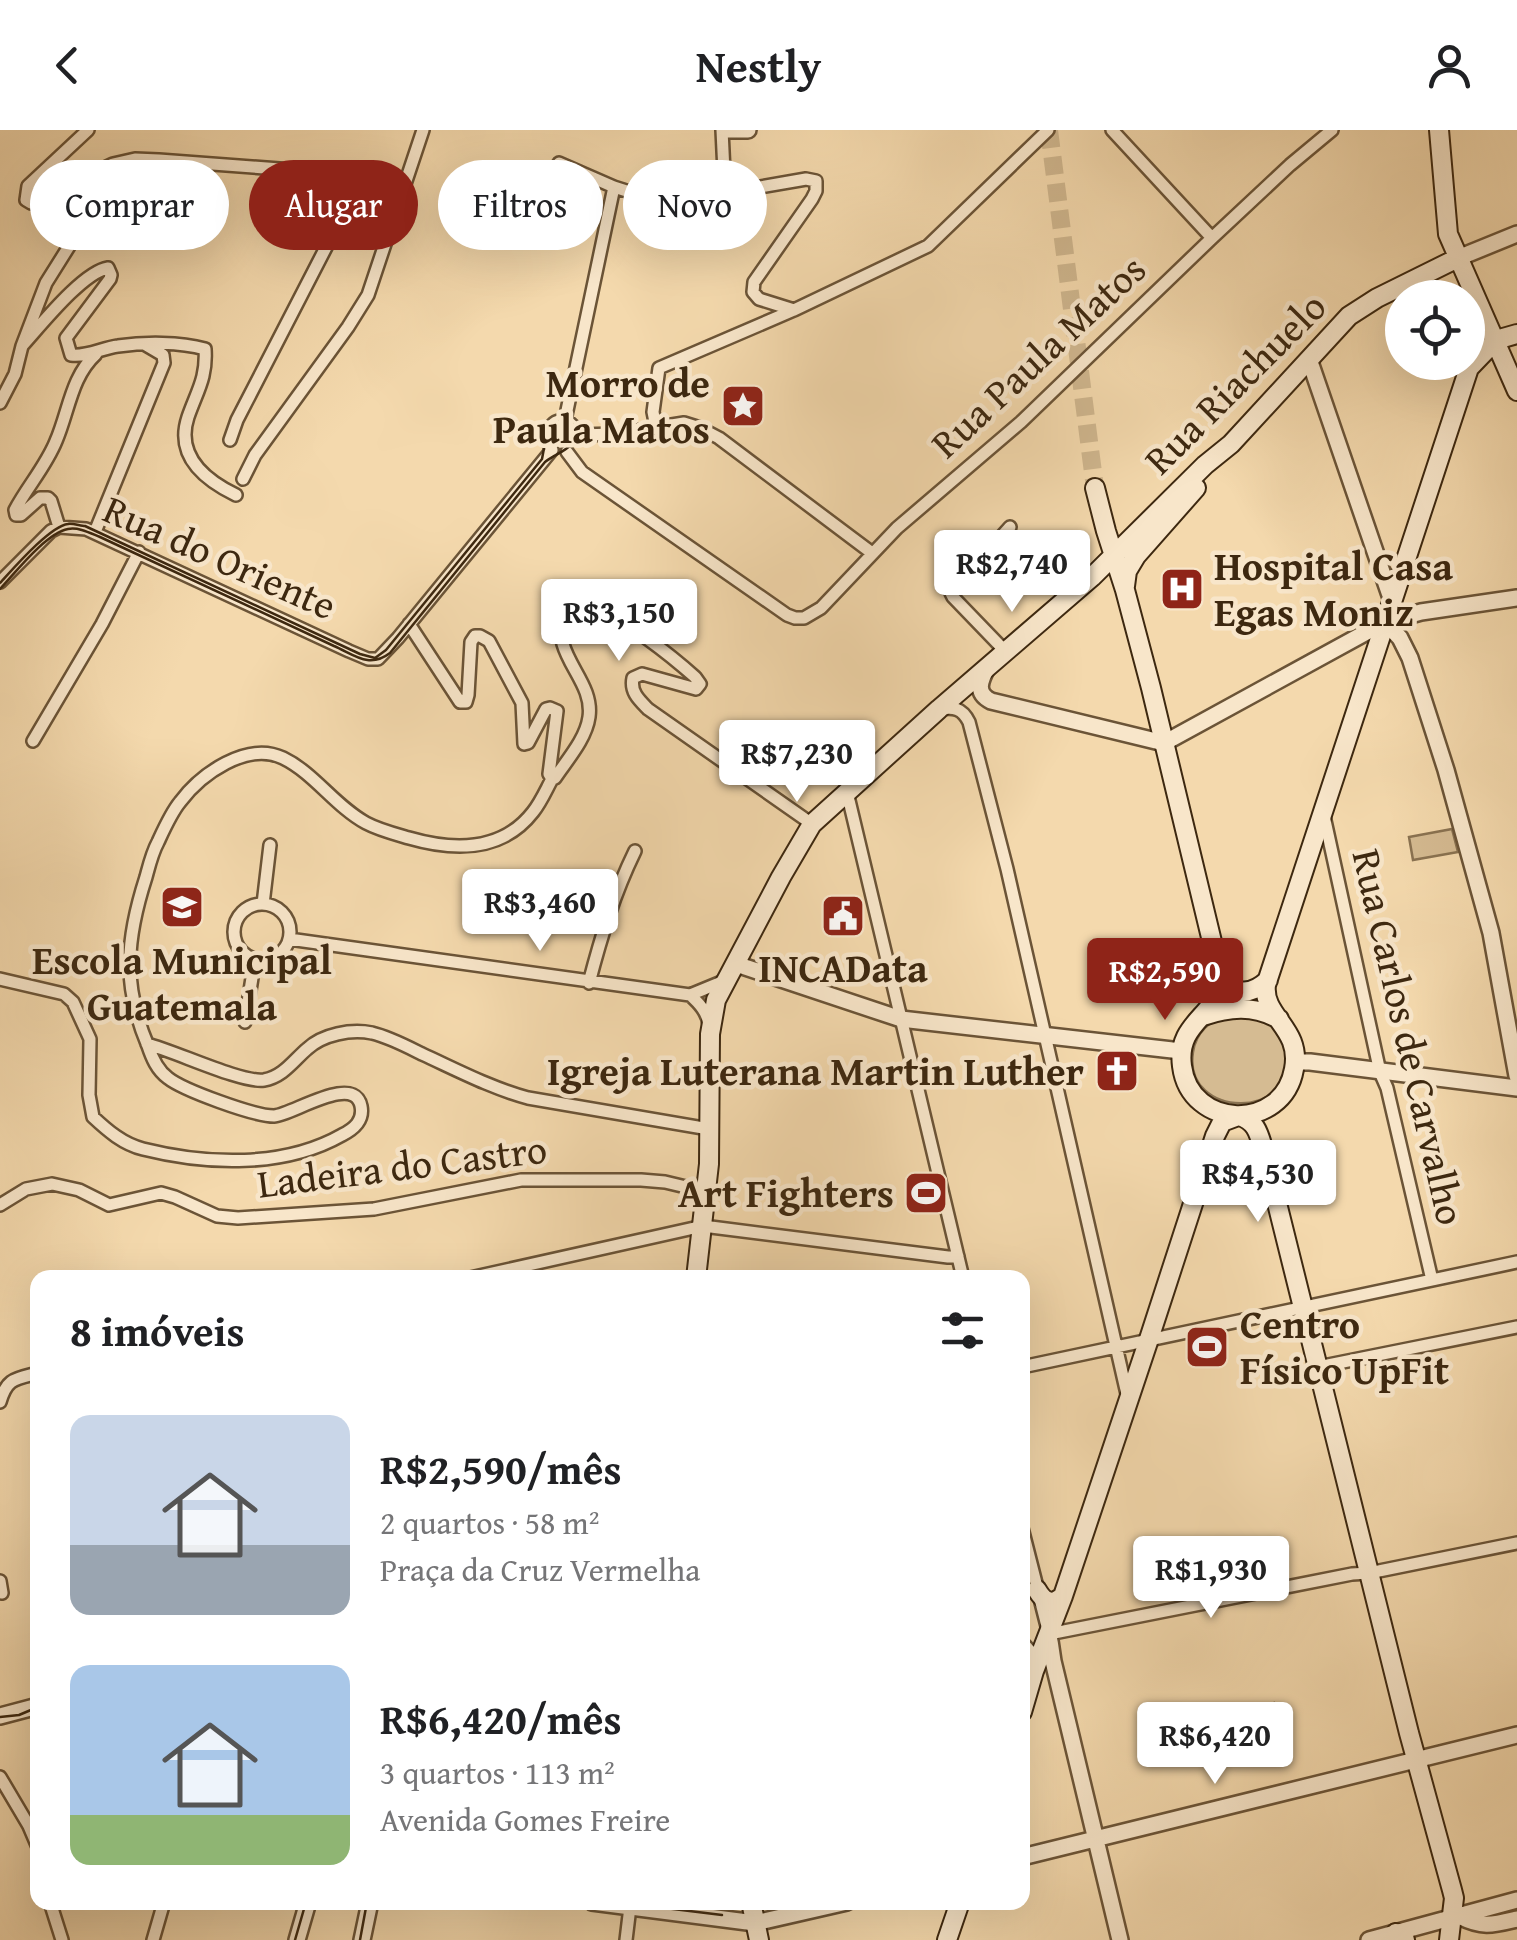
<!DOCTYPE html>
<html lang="pt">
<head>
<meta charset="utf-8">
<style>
  body { margin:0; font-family:"Gentium Book Plus",serif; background:#f6f6f6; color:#202124; height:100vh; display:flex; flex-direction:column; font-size:38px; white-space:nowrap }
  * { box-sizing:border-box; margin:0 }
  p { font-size:32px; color:#757577 }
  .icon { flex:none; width:55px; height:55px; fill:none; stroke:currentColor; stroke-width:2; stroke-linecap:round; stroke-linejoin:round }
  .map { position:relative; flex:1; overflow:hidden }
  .drawer { position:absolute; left:30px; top:1140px; width:1000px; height:640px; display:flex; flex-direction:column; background:#fff; border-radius:20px; box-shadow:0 10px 40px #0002 }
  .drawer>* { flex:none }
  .guide { position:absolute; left:30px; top:30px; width:1000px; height:90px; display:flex; gap:20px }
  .tools { position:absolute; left:1385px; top:150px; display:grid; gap:20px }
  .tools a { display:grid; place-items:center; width:100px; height:100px; border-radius:50%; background:#fff; box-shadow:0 10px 40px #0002; font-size:50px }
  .price { position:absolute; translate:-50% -85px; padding:0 22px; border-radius:10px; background:#fff; color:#222; font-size:32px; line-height:65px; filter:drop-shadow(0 2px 5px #0008) }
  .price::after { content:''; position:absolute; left:50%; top:60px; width:30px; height:22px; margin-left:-15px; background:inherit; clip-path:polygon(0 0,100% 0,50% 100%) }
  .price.on { background:#8f2418; color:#fff }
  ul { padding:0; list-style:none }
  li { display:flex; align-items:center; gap:30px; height:250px; padding:0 40px }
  li span { display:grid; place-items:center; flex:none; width:280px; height:200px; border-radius:20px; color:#555 }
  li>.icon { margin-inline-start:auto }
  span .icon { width:120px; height:120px; fill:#fffc; stroke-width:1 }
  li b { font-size:42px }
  h2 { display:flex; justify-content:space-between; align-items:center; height:120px; padding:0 40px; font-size:42px }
  .chip { padding:0 35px; border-radius:45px; background:#fff; box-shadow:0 10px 40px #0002; font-size:35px; line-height:90px }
  .chip.on { background:#8f2418; color:#fff }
  header { display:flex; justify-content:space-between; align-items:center; height:130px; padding:0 40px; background:#fff; font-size:45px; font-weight:700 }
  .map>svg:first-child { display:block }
</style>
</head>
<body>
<header><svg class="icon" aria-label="back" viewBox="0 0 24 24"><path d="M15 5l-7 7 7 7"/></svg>Nestly<svg class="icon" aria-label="person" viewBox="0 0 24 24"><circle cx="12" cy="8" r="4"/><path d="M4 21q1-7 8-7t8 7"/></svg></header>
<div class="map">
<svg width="1517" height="1810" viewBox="0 0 1517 1810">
  <rect width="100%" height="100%" fill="#f4d9ad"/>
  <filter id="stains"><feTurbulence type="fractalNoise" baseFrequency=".002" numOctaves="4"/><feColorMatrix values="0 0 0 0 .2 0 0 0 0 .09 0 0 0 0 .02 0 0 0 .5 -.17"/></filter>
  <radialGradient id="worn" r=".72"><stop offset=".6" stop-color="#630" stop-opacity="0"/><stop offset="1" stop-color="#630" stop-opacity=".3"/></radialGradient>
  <path fill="#d5bb92" stroke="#897251" stroke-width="2.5" d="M 1452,699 L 1458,722 L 1413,730 L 1409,707 Z
    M 1228,883 L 1270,892 C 1275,900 1284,909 1286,918 C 1301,992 1182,990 1193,922 C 1196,902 1210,891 1228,883 Z
    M 1274,1573 L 1286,1622 L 1265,1627 L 1253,1579 Z"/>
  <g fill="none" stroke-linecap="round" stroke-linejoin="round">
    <path stroke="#cfb68e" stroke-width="18" stroke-dasharray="18 9" stroke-linecap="butt" d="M 1049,0 L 1095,358"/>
    <defs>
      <path id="minor" d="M 722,0 L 725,63
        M 1112,0 L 1212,108
        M 559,33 L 614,57 L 702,85 C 716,84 719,74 725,63
        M 113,34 L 135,29 L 159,30 L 332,43 L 384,44 L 388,49 L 386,77 L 394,85
        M 725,63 L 806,49 L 816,51 L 816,61 L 812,69 L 754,152 L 753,162 L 759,169 L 794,180
        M 22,216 C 41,195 83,142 108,138 L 111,145 L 110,149 L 66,208 L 71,225 C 87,227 102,218 118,216 C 145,212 180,212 205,219 C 207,248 197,261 188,287 C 175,326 205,350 236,365
        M 0,273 L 15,244 L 22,216 L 46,153 L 110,51 L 113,34 L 31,73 L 26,70 L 28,56 L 88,0
        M 565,290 L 614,57
        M 656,297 L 653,282 L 659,238 L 794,180 L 928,116 L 1048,0
        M 578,305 L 616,304 L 684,293 L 700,298 L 719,308 L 872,423
        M 230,310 L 237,290 L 354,63 L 353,59 L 332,43
        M 552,320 L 546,308 C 549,287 571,284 578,305
        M 567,322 L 582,342 L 787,485 L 795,488 L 804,488 L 821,478 L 897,398 L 1021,292 L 1212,108 L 1290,35 L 1332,0
        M 243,349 L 255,325 L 348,197 L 368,165 L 423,0
        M 59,397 L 51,371 L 48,368 L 40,368 L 21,385 L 16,385 L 15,380 C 27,357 46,336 56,311 C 69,281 71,247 96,224
        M 95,402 L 164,233 L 163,225 L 146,215
        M 0,452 L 51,401 L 59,397 L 86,399 L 349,521 L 368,529 L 378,529 L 398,508 L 552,320
        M 409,494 L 460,572 L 466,572 L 468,565 L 471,512 L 475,506 L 480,506 L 489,511 L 522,573 L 524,614 L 528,613 L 546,579 L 550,578 L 557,581 L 549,644 L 552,649
        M 1006,522 L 953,467 L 951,463 L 1010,397
        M 940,579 C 954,577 962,578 969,592 L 1007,739 L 1127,1264
        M 33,611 L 102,494 L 139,422
        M 847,662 L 963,1148
        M 1324,686 L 1380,942 L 1387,958 L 1432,1150
        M 263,774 L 270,715
        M234 802a28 28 0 1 1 56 0a28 28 0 1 1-56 0Z
        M 289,809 L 690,865 L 724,851
        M 0,849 L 64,864 L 73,872 L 90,909 L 89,965 L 93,987 C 108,1001 123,1014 143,1019 C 207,1035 284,1038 342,1005 C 354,999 364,991 361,976 C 354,943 292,985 274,986 C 254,986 183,960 168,948 C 157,940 152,928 148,916 C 122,855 126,809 146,747 C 149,736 152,723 158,712 C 164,699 171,683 180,672 C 201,644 247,611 283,628 C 314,643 335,676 366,693 C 379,700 395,704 409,708 C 454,721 502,722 533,682 C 541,672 546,660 552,649 L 555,648 C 567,630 586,609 589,587 C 593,559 570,539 563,514 C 560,504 564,493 571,485 C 576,479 584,477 592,478 C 616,481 676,530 695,547 L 700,554 L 696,559 L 642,544 L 633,548 C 630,562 639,570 648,579 L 812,694
        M 589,853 C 601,807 614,764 635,721
        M 690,865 C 700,874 707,882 709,894
        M 245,892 L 255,829
        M 147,914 C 175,921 241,953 264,950 C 283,947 294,930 307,919 C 323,904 351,899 372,903 C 389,907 406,916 422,924 C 457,940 491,958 528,968 L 709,999
        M 0,1075 L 26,1059 L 52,1054 L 79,1060 L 109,1075 L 161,1063 L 175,1067 L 217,1086 L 238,1088 L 374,1079 L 521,1050 L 641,1050 L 665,1052 L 707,1062
        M 470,1148 L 703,1096 L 948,1127 L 958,1126
        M 1022,1237 L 1517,1132
        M 1318,1237 L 1517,1197
        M 0,1272 C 7,1248 15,1249 38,1243
        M 1022,1398 L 1049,1504 L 1352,1444 L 1369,1443 L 1517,1413
        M 0,1451 L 2,1463
        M 1022,1512 L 1031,1522 L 1034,1537
        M 0,1647 L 29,1696 L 38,1717
        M 50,1772 L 62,1810
        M 153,1810 L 164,1772
        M 626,1810 L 630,1777"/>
      <path id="tertiary" d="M 726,0 L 748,0
        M 1458,128 L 1517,104
        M 1309,229 L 1392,471
        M 1385,492 L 1400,508 L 1410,528 L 1446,640 L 1491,803 L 1517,946
        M 987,538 C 980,551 975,563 991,571 L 1164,613 L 1385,492 L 1421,482 L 1517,468
        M 736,834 L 901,889 L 1181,921
        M 1295,932 L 1310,932 L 1517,958
        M 1049,1504 L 1053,1531 L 1120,1810
        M 0,1586 L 38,1576
        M 1022,1727 L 1517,1605
        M 592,1772 L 755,1793 L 847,1772
        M 1459,1786 C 1483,1798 1492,1795 1517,1789
        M 297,1810 L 308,1772
        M 362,1810 L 370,1772
        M 1369,1810 L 1517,1770"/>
      <path id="secondary" d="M 1439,0 L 1448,104 L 1517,261
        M 1095,358 L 1106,401 L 1125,460 L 1151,558 L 1221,849 C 1218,887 1176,891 1182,936 C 1190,1000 1283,1002 1294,939 C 1302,898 1262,887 1266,855 L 1469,238 L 1496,210 L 1517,204
        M 1125,456 L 1127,441 L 1136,426 L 1196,358
        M 1221,849 C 1235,866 1252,865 1268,850
        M 1203,886 C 1230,877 1253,875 1279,889
        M 1239,986 C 1257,991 1259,1005 1264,1021 L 1409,1603 L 1452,1760 L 1454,1768 L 1449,1810
        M 696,1148 L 709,1034 L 710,904 L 716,870 L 781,747 L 812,694 L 939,579 L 1092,447 L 1205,335 L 1231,314 L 1349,186 L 1377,168 L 1458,128
        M 1037,1460 C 1044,1472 1052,1476 1063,1466
        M 1022,1582 L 1034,1541 L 1063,1466 L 1149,1209 L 1215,1006 L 1222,992 L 1238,986
        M 751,1772 L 759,1810
        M 1396,1803 L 1405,1810
        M 947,1810 L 960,1772"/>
    </defs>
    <use href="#minor" stroke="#6b5437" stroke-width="16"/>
    <use href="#tertiary" stroke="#6b5437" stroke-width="20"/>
    <use href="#secondary" stroke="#3d2810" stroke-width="22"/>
    <use href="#minor" stroke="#f8e6ca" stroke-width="11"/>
    <use href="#tertiary" stroke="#f8e6ca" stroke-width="15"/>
    <use href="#secondary" stroke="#f8e6ca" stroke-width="18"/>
    <path stroke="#3d2810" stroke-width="2.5" d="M 0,453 C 13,439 50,396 68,394 C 72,393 81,396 85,396 L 360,524 L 375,528 L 386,520 L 542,329 L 547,302 L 552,294 L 566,290 L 576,296 C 580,318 559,321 545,332 L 390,523 C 369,539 355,525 334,516 L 100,407 C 90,403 79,397 68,399 C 46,403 15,443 0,459
      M 0,1587 L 19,1585 L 38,1577
      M 616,1772 L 722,1785
      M 295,1810 L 306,1772
      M 360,1810 L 367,1772"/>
  </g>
  <defs>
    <symbol id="sight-square" viewBox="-11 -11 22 22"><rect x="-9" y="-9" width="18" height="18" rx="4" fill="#8f2418" stroke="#f8e6ca"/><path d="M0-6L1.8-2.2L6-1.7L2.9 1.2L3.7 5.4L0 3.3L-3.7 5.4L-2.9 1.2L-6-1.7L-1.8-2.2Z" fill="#fff"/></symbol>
    <symbol id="hospital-square" viewBox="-11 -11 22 22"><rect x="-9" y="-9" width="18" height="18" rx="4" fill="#8f2418" stroke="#f8e6ca"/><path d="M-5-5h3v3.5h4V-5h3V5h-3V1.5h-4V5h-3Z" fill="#fff"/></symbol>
    <symbol id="school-square" viewBox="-11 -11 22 22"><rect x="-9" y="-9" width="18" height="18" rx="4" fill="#8f2418" stroke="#f8e6ca"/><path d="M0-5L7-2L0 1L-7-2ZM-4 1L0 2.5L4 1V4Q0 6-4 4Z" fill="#fff"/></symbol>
    <symbol id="civic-square" viewBox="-11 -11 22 22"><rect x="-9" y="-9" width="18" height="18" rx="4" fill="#8f2418" stroke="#f8e6ca"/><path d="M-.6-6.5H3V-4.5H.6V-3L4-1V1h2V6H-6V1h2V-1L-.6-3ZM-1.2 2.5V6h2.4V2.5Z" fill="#fff"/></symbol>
    <symbol id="church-square" viewBox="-11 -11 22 22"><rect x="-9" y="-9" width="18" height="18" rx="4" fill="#8f2418" stroke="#f8e6ca"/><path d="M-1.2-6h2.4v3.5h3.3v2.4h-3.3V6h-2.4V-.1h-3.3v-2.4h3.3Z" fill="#fff"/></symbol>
    <symbol id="stadium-square" viewBox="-11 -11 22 22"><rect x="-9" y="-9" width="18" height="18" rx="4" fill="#8f2418" stroke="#f8e6ca"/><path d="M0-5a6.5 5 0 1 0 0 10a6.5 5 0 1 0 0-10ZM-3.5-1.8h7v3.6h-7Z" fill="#fff"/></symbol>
  </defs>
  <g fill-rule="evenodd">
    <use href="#sight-square" x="718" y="251" width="50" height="50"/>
    <use href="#hospital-square" x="1157" y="434" width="50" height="50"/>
    <use href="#school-square" x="157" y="752" width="50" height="50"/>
    <use href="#civic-square" x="818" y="761" width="50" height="50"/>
    <use href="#church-square" x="1092" y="916" width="50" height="50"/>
    <use href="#stadium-square" x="901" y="1038" width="50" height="50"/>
    <use href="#stadium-square" x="1182" y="1192" width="50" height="50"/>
  </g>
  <g text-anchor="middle" stroke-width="9" stroke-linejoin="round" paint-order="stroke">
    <g font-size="40" fill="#3d2810" stroke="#f8e6ca">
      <text transform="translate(1038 226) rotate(-43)" y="14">Rua Paula Matos</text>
      <text transform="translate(1235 253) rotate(-45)" y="14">Rua Riachuelo</text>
      <text transform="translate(220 427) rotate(24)" y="14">Rua do Oriente</text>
      <text transform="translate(1409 907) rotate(77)" y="14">Rua Carlos de Carvalho</text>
      <text transform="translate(402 1036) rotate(-7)" y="14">Ladeira do Castro</text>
    </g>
    <g font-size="40" font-weight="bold" fill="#3d2810" stroke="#f8e6ca" text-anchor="end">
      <text x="710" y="267">Morro de<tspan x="710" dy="46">Paula Matos</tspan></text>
      <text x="1214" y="450" text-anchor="start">Hospital Casa<tspan x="1214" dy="46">Egas Moniz</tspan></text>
      <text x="182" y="844" text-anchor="middle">Escola Municipal<tspan x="182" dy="46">Guatemala</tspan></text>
      <text x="843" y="852" text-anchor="middle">INCAData</text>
      <text x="1084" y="955">Igreja Luterana Martin Luther</text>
      <text x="894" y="1077">Art Fighters</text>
      <text x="1240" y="1208" text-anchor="start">Centro<tspan x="1240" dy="46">Físico UpFit</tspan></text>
    </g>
  </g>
  <rect width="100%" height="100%" filter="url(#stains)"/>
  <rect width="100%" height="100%" fill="url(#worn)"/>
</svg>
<div class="tools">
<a><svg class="icon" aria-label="locate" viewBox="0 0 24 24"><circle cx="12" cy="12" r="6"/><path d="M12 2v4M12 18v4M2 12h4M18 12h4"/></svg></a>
</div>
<b class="price" style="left:1012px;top:485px">R$2,740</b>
<b class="price" style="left:619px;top:534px">R$3,150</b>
<b class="price" style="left:797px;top:675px">R$7,230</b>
<b class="price" style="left:540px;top:824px">R$3,460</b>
<b class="price on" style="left:1165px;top:893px">R$2,590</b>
<b class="price" style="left:1258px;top:1095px">R$4,530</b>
<b class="price" style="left:1211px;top:1491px">R$1,930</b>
<b class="price" style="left:1215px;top:1657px">R$6,420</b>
<div class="guide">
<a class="chip">Comprar</a>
<a class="chip on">Alugar</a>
<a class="chip">Filtros</a>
<a class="chip">Novo</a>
</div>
<section class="drawer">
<h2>8 imóveis<svg class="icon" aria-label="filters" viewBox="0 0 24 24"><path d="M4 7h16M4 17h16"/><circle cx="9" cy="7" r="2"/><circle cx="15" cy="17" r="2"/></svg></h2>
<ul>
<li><span style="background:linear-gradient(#c9d6e8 65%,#9aa5b1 0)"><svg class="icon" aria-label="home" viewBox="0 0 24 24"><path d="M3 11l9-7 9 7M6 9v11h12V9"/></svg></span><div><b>R$2,590/mês</b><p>2 quartos · 58 m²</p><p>Praça da Cruz Vermelha</p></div></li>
<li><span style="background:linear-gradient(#a9c7e8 75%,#8fb573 0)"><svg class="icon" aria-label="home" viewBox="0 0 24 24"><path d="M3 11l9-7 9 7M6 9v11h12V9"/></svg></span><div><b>R$6,420/mês</b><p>3 quartos · 113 m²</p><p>Avenida Gomes Freire</p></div></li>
</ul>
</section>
</div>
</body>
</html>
